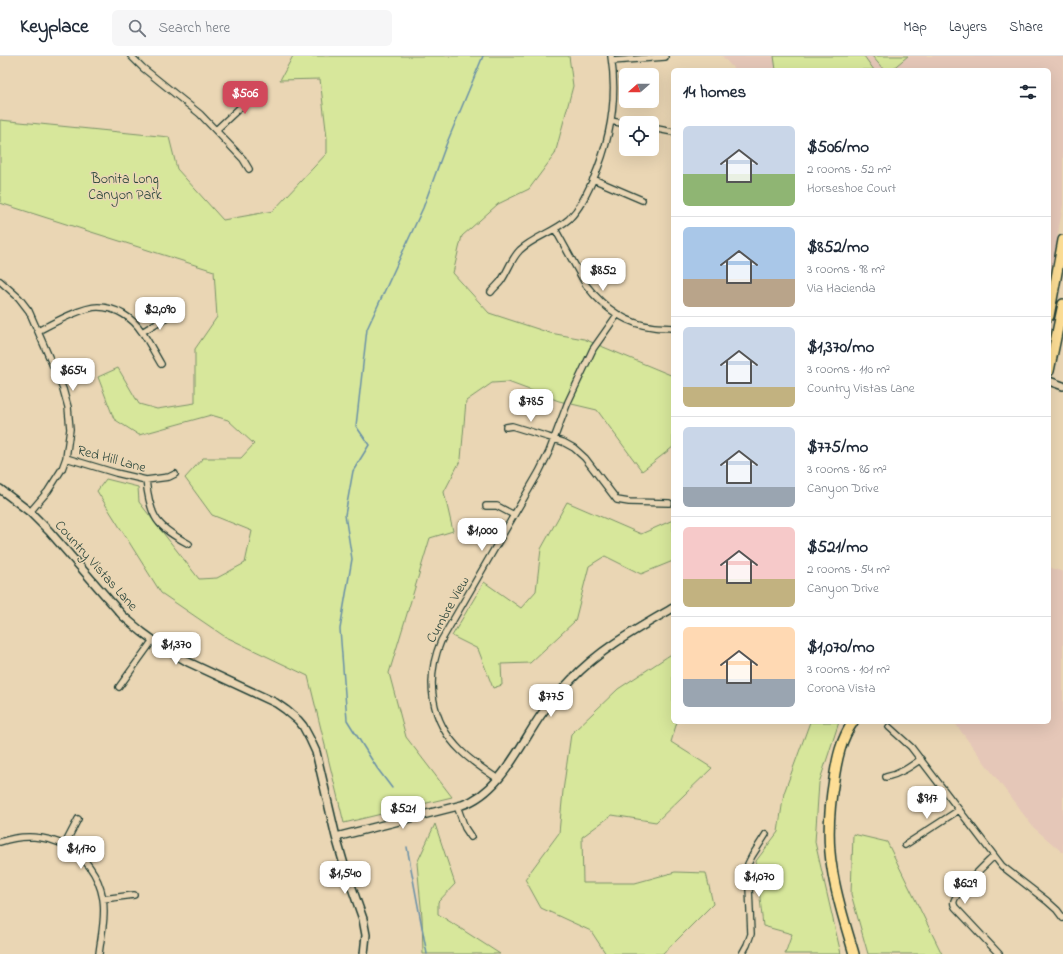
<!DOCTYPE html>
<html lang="en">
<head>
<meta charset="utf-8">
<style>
  body { margin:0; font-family:"Indie Flower",sans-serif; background:#f6f6f7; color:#1f2937; height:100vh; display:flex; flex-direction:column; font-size:15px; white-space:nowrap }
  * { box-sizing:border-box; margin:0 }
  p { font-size:13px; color:#747a83 }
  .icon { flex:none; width:22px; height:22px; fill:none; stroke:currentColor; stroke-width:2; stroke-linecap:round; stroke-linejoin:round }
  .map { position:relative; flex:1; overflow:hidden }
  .panel { position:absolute; left:671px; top:12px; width:380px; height:656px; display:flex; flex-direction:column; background:#fff; border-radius:6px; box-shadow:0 4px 16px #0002 }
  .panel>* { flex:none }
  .needle { width:26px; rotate:249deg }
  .fabs { position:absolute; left:619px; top:12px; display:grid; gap:8px }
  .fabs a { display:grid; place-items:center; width:40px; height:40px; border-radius:6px; background:#fff; box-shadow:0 4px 16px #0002; font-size:20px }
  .price { position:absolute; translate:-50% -34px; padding:0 9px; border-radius:8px; background:#fff; color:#222; font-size:13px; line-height:26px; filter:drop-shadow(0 1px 2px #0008) }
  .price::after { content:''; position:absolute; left:50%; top:24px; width:12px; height:9px; margin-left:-6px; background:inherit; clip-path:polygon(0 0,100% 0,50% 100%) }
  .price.active { background:#d1495b; color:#fff }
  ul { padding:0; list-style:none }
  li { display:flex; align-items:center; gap:12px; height:100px; padding:0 12px }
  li+li { border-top:1px solid #e0e1e3 }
  li span { display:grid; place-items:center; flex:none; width:112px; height:80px; border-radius:6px; color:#555 }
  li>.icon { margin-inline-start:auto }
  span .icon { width:48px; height:48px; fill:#fffc; stroke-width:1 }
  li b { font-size:17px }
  h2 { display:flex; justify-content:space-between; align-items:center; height:48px; padding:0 12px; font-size:17px }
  header { display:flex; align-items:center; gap:24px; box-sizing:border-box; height:56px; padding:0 20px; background:#fff; border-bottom:1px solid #e0e1e3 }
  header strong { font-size:19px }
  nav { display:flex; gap:22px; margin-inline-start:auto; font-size:14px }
  .search { width:280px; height:36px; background:#f6f6f7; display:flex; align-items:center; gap:10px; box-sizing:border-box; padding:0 14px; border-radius:6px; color:#747a83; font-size:15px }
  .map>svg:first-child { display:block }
</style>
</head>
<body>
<header>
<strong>Keyplace</strong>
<div class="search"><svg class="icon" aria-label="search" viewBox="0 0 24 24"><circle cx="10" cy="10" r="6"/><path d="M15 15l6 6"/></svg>Search here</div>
<nav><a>Map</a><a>Layers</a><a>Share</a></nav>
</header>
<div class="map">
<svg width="1063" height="898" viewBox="0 0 1063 898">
  <rect width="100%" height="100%" fill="#ead6b4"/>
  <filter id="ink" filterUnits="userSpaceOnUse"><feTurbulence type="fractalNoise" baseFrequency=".025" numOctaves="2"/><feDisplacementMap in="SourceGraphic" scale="8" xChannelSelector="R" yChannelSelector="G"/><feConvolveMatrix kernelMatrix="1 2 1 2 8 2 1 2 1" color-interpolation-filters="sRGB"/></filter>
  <g filter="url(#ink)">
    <path fill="#e5c7b8" d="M 722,0 L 1063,0 L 1063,149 L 1049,228 L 1049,14 L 735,14 Z
      M 1049,511 L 1063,516 L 1063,797 L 1033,771 L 954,666 L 1049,666 Z"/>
    <path fill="#d7e79b" stroke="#7b9268" d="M 293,0 L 569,0 L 573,30 L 555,98 L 529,133 L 498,148 L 462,180 L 453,217 L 489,257 L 550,277 L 584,283 L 673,320 L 673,391 L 642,415 L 597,354 L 559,345 L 508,326 L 492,327 L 466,345 L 461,403 L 444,436 L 453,475 L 430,482 L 389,617 L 406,681 L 452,741 L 344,767 L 308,620 L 224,580 L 161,537 L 97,435 L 106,423 L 138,431 L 139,446 L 199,523 L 217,522 L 245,507 L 252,475 L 212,459 L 185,422 L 203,402 L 241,402 L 254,388 L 228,364 L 211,359 L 139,379 L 114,363 L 98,321 L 118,312 L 139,348 L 157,353 L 195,347 L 195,293 L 217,261 L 214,215 L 0,147 L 0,64 L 169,81 L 177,113 L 223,164 L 273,155 L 327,97 L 327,82 L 320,23 L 280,24 Z
      M 774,0 L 864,0 L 874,14 L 776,14 Z
      M 872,0 L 908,0 L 891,14 L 884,14 Z
      M 567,446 L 641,478 L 673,464 L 673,505 L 641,518 L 605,500 L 589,510 L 575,565 L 530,607 L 501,608 L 502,629 L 493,632 L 478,593 L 452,580 L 484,526 L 521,552 L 536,535 L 541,493 Z
      M 673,597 L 673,666 L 677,666 L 671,686 L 712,712 L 656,766 L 612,759 L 582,781 L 583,827 L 635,827 L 675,816 L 706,817 L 713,848 L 675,886 L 662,898 L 606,898 L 591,875 L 541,852 L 525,823 L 559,777 L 563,735 L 571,678 L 618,633 Z
      M 810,666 L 839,666 L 819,727 L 815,786 L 841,898 L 785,898 L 792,878 L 763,870 L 756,805 L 778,776 L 784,737 Z
      M 435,768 L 455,828 L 438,846 L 438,858 L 500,898 L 423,898 L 422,861 L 417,807 Z
      M 853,778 L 887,786 L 942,898 L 868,898 L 851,838 Z"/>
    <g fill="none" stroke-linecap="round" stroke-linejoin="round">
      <path stroke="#6990a7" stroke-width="1.5" d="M 392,732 L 377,712 L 347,664 L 340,573 L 352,503 L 345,459 L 353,415 L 369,389 L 356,370 L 367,273 L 423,152 L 446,89 L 483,0
        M 407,791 L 427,898"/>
      <defs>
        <path id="minor" d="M 131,0 L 143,12 L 200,58 L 243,103 L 249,113
          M 612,5 L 665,1
          M 611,65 L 626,68
          M 652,72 L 673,76
          M 216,74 L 262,31
          M 593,123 L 642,144
          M 555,173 L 586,229 C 603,251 626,268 654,271 C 660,272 667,271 673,272
          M 0,225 L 19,242 L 29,255 L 63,333 L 68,351 L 70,373 L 66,402 L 62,413 L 48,435 L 30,456
          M 491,236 C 494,232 498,229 501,225 C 508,215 511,203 520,194 C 534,181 554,176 569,163 C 580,152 586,139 593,124 C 610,85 618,43 611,0
          M 38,275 C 53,267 82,251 98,251 C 116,251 133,262 142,276 C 149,286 155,298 161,308
          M 142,276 L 170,259
          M 506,371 L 512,370 L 548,381 L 563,386 L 574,392 L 585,402 L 617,444 L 629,446 L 669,447
          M 66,402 L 116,417 L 146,424 L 169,421 L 175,418
          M 146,424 C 150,462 157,471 189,488
          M 486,450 L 497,450 L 514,459
          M 119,631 L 153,584
          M 889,671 L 911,691 L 1002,810 L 1047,845 L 1057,854 L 1063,862
          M 886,721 C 900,718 910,711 921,703
          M 498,723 C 485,714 472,706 461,695 C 430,665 425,623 441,585 L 539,416 L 549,396 L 568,346 L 593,293 L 617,259
          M 457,750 L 465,772 L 471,781
          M 0,786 C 46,770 94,793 103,843 C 106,861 101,880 99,898
          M 65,788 L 78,763
          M 905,789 L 959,754
          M 994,800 C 985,809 956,836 954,845 C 953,848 954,848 955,851 L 999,898
          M 103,843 L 134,839
          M 742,898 L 747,889 L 751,878 L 748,808 L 752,800 L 766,778"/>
        <path id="tertiary" d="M 1049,325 L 1063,330
          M 0,433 L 30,456 L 49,475 L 123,560 L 142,576 L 164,592 L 188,606 L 276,647 L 286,654 L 298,664 L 303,670 L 310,683 L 316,696 L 336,781 L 345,812 L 363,863 L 366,879 L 364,898
          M 336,781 L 462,749 C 500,737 520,689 541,659 C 550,646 561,635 571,624 C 600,593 637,573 673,552"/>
        <path id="primary" d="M 1049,260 L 1063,184
          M 1049,315 L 1063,248
          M 853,666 C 841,683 837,703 834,723 C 829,753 827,783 832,812 C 836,841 846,870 854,898"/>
      </defs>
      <use href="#minor" stroke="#1f3d34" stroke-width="8"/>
      <use href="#tertiary" stroke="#1f3d34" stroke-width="10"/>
      <use href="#primary" stroke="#1f3d34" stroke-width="12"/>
      <use href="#minor" stroke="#ead6b4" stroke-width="5.5"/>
      <use href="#tertiary" stroke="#ead6b4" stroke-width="7"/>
      <use href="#primary" stroke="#fdde96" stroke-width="9"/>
    </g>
  </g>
  <g text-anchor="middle" stroke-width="3" stroke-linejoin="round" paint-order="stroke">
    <g font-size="14" fill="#284639" stroke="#ead6b4">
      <text x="125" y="127">Bonita Long<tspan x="125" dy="16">Canyon Park</tspan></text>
    </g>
    <g font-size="14" fill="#1f3d34" stroke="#ead6b4">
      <text transform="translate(112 402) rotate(15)" y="5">Red Hill Lane</text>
      <text transform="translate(97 509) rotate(48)" y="5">Country Vistas Lane</text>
      <text transform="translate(447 553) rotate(-61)" y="5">Cumbre View</text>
    </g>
  </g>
</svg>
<div class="fabs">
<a><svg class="needle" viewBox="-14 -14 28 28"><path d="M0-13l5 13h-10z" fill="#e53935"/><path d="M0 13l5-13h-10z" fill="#747a83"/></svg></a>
<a><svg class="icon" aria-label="locate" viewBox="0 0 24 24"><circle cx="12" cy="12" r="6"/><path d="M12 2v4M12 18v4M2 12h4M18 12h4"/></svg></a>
</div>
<b class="price active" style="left:245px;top:59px">$506</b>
<b class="price" style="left:603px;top:236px">$852</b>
<b class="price" style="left:160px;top:275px">$2,090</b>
<b class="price" style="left:73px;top:336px">$654</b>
<b class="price" style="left:531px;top:367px">$785</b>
<b class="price" style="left:482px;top:496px">$1,000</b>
<b class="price" style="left:176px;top:610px">$1,370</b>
<b class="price" style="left:551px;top:662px">$775</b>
<b class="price" style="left:927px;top:764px">$917</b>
<b class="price" style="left:403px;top:774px">$521</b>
<b class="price" style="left:81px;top:814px">$1,170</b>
<b class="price" style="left:345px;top:839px">$1,540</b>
<b class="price" style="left:759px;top:842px">$1,070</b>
<b class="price" style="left:965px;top:849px">$629</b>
<section class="panel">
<h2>14 homes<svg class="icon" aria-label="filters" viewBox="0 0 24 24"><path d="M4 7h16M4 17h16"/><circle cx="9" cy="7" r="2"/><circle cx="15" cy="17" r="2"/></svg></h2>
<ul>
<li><span style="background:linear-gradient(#c9d6e8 60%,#8fb573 0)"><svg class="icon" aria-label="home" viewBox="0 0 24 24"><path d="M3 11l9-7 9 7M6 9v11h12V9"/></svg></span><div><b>$506/mo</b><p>2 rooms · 52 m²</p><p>Horseshoe Court</p></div></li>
<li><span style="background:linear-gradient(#a9c7e8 65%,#b9a48a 0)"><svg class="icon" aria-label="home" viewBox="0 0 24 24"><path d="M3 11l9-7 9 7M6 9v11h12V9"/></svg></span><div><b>$852/mo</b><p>3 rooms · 98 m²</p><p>Via Hacienda</p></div></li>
<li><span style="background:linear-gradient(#c9d6e8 75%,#c2b280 0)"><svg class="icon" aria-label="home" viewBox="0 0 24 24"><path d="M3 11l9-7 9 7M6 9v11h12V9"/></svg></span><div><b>$1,370/mo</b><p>3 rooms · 110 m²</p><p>Country Vistas Lane</p></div></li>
<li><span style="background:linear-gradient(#c9d6e8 75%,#9aa5b1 0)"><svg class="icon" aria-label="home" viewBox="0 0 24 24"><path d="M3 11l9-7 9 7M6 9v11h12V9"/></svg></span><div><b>$775/mo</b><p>3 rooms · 86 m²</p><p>Canyon Drive</p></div></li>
<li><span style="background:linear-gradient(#f6c9c9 65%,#c2b280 0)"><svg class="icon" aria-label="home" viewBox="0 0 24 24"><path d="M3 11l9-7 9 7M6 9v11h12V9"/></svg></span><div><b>$521/mo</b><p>2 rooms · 54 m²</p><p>Canyon Drive</p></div></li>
<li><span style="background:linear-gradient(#ffd9b3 65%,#9aa5b1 0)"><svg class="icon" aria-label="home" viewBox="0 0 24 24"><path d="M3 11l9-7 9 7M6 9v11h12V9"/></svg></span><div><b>$1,070/mo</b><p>3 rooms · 101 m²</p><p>Corona Vista</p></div></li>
</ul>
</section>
</div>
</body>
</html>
